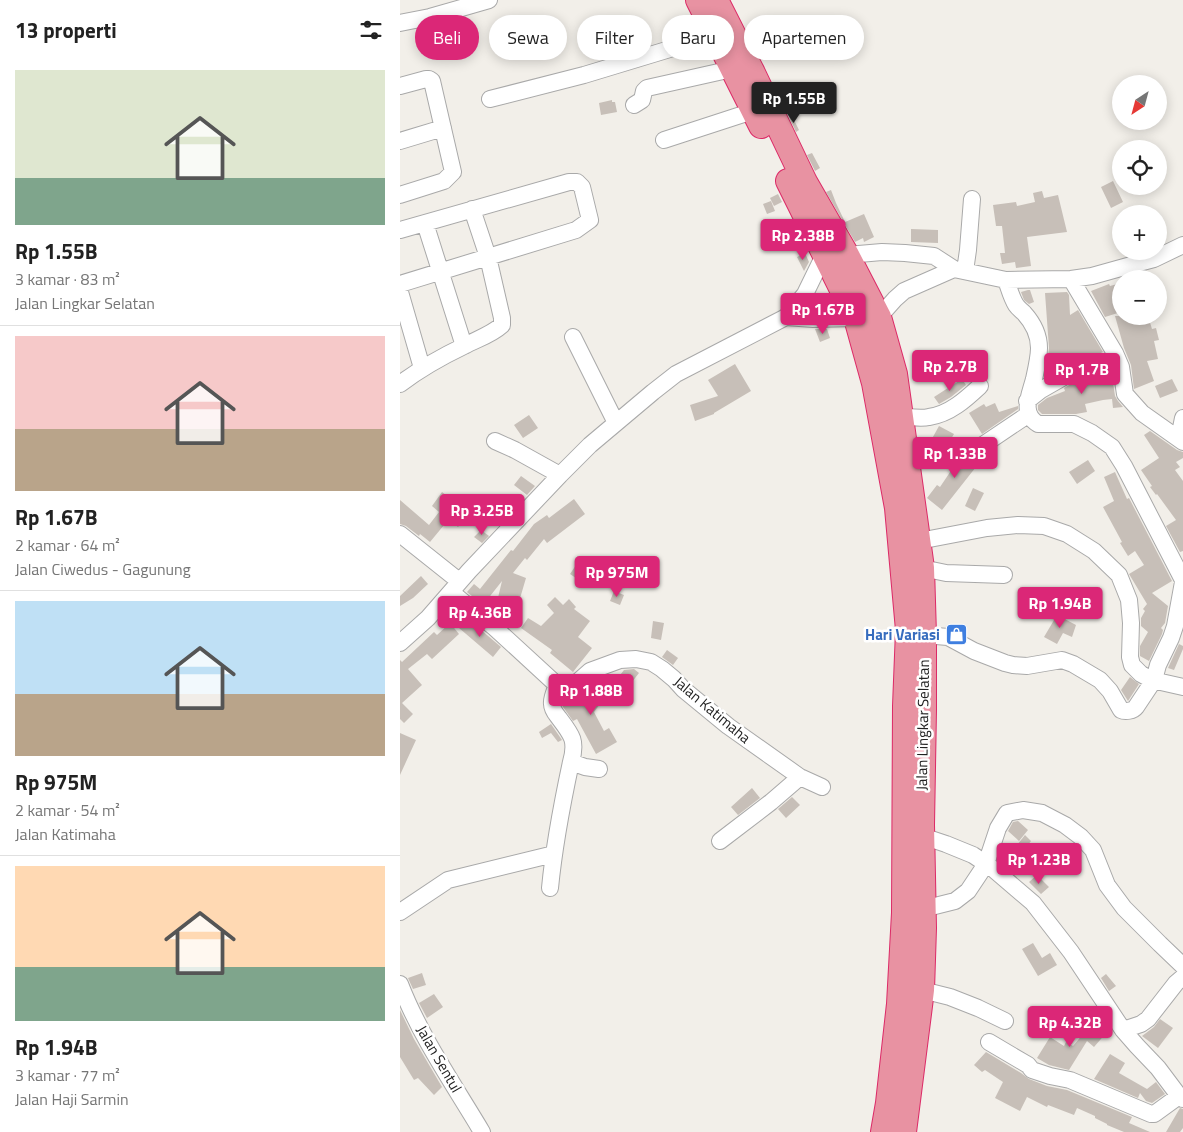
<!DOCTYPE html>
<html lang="id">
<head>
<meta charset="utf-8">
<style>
  body { margin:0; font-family:"Titillium Web",sans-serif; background:#f2f2f2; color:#222; height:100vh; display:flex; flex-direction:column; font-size:19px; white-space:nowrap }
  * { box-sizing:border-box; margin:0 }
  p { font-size:16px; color:#767676 }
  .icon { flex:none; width:28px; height:28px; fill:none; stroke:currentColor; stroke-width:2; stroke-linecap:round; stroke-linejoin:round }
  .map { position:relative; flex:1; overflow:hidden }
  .panel { display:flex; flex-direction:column; background:#fff; width:400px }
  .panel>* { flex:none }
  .guide { position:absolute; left:15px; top:15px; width:475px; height:45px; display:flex; gap:10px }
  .needle { width:32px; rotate:216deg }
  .buttons { position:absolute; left:712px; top:75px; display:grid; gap:10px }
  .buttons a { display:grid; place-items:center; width:55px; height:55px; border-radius:50%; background:#fff; box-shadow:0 2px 12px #0003; font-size:25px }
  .price { position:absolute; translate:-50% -42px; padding:0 11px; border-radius:5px; background:#db2777; color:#fff; font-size:16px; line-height:32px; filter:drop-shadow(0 1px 2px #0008) }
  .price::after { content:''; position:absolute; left:50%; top:30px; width:15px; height:11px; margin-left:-8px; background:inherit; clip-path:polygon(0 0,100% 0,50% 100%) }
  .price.current { background:#222; color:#fff }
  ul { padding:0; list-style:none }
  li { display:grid; align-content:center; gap:10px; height:265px; padding:0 15px }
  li+li { border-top:1px solid #e0e0e0 }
  li span { display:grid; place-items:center; height:155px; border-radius:0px; color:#555 }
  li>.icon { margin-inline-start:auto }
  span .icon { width:90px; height:90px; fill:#fffc; stroke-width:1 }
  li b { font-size:21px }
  h2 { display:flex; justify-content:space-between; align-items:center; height:60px; padding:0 15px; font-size:21px }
  .pill { padding:0 18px; border-radius:22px; background:#fff; box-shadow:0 2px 12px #0003; font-size:18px; line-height:45px }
  .pill.current { background:#db2777; color:#fff }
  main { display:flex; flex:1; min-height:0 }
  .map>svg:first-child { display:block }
</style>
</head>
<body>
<main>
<section class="panel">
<h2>13 properti<svg class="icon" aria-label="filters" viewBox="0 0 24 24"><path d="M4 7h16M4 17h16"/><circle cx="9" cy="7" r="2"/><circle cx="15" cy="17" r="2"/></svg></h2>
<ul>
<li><span style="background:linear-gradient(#dfe7d0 70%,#7fa58c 0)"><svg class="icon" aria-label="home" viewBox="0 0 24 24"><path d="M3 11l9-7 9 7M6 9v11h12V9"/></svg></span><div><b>Rp 1.55B</b><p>3 kamar · 83 m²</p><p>Jalan Lingkar Selatan</p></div></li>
<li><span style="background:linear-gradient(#f6c9c9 60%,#b9a48a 0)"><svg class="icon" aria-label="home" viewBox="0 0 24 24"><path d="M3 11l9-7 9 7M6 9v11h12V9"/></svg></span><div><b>Rp 1.67B</b><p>2 kamar · 64 m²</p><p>Jalan Ciwedus - Gagunung</p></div></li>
<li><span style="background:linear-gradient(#bfe0f5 60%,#b9a48a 0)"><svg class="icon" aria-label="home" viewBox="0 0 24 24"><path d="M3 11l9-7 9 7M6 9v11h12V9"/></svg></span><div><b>Rp 975M</b><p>2 kamar · 54 m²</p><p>Jalan Katimaha</p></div></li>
<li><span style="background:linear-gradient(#ffd9b3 65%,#7fa58c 0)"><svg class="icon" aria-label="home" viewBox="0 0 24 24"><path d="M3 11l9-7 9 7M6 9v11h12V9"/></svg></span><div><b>Rp 1.94B</b><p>3 kamar · 77 m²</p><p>Jalan Haji Sarmin</p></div></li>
</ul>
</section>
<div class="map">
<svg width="783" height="1132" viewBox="0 0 783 1132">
  <rect width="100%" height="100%" fill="#f2efe9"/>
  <path fill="#c7bfb8" d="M 212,100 L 212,102 L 215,102 L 217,112 L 201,115 L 199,103 Z
    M 392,116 L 399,130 L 396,132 L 389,117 Z
    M 412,153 L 420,168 L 415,171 L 407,155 Z
    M 713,181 L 723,202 L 711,208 L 701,187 Z
    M 431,190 L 436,203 L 445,222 L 464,214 L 474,237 L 464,242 L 463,238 L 455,242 L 426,192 Z
    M 642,191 L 644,198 L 658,195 L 667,232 L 627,237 L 631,266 L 616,268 L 615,262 L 602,264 L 600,253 L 605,253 L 602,226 L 596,226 L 593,205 L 616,202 L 617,206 L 635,202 L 633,193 Z
    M 378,194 L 382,202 L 374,206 L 370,198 Z
    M 371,201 L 375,211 L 367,214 L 363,204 Z
    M 511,229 L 538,230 L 538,243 L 511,242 Z
    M 405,253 L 409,262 L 404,271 L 397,257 Z
    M 721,283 L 721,294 L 719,294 L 721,302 L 721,312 L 705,317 L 691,291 L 709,284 L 710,286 Z
    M 628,290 L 630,290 L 634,302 L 629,304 L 624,300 L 621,292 Z
    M 667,292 L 669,295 L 670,315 L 678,310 L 703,352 L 690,358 L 690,356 L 680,361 L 676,360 L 671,361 L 649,374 L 646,369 L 649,348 L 645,293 Z
    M 715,316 L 748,316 L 752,329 L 756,328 L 759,340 L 754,341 L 758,359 L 747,361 L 754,381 L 734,389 L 731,365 L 724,348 Z
    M 415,329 L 427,329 L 430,338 L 420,342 Z
    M 335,364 L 351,391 L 314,413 L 314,414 L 295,421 L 290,405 L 318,396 L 308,380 Z
    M 711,369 L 715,396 L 718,401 L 723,407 L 713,408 L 712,399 L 703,400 L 685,404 L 687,412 L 676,414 L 642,414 L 638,410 L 638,405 L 647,398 L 665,391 L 664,388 L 683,377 L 693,375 L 693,373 Z
    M 562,379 L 566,385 L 551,397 L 539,404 L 534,397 Z
    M 772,379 L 778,391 L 760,398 L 755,386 Z
    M 595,403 L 599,412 L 618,406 L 618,409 L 582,434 L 569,413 L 584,404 L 586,407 Z
    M 129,415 L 138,428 L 123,438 L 114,425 Z
    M 539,426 L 554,434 L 543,452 L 529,444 Z
    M 750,431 L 777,450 L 783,452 L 783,458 L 776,462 L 780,467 L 775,470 L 783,481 L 783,551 L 780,552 L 766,526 L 776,520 L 757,494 L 756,495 L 750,487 L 752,486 L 741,470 L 759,458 L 744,435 Z
    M 567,447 L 575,456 L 583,458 L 542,510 L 527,498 L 537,485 L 540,487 Z
    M 688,460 L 695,471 L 677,484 L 669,472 Z
    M 715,472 L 727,499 L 729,498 L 772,581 L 752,593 L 768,606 L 765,623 L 761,628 L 763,630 L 762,634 L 749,661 L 740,656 L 740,646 L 748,632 L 741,626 L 741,618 L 745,611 L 743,609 L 747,604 L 729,574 L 744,565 L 735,551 L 728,556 L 720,543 L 722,542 L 703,507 L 714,501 L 704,477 Z
    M 121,476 L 135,486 L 127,495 L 114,485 Z
    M 573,488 L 584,493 L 575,511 L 565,506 Z
    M 42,492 L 56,503 L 53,506 L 66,517 L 58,527 L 49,519 L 30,542 L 20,534 L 19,536 L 6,526 L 0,524 L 0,500 L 29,525 L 39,512 L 32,506 Z
    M 174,499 L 185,514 L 147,543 L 144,539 L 127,560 L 125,558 L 113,573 L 126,578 L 116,612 L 96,606 L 102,581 L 83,605 L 67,592 L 74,584 L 80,589 L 111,550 L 113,551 L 134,524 L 147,515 L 149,518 Z
    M 81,530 L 89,536 L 82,543 L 74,537 Z
    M 176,565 L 195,579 L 189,587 L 170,574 Z
    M 21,576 L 28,584 L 13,598 L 0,606 L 0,596 Z
    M 214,591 L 224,595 L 220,605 L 210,601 Z
    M 155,597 L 163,605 L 169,599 L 176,607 L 174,609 L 190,621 L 178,637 L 192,648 L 173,672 L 150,653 L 152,650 L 121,628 L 128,618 L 141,626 L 154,613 L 147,605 Z
    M 657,615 L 676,625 L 672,637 L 663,633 L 657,644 L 644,637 Z
    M 67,618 L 101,647 L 93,657 L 59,628 Z
    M 253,621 L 264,623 L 261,640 L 251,638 Z
    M 50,623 L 59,634 L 32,659 L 27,654 L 8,669 L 22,685 L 2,703 L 13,714 L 4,723 L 0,719 L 0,660 L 2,662 L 34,632 L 37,635 Z
    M 779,644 L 783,646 L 783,649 L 774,670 L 768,668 Z
    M 267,650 L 278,658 L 273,665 L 262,657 Z
    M 234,669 L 239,673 L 228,687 L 217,679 L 224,670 Z
    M 207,676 L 216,683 L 194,712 L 204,731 L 209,728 L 217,742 L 196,754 L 177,719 L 173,721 L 163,707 L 162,701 L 163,698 L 175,696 L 182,691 L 188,701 Z
    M 730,677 L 739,684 L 728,701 L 721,690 Z
    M 151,724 L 162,740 L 158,742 L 151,733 L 142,738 L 139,732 Z
    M 0,733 L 16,740 L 0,775 Z
    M 352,788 L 360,798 L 338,815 L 331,807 Z
    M 392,797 L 400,805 L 386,818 L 378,809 Z
    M 618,821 L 628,830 L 619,841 L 608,831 L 613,822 Z
    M 625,835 L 631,841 L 624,850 L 617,845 Z
    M 637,875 L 649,887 L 641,894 L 629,882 Z
    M 633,943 L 642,958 L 650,953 L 657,965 L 638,976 L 622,949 Z
    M 22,973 L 26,985 L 13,989 L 8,978 Z
    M 706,974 L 716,986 L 709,991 L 701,978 Z
    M 34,994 L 43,1007 L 27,1018 L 19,1003 Z
    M 0,1010 L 14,1039 L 42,1087 L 34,1095 L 18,1078 L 14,1080 L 0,1057 Z
    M 760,1019 L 773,1028 L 758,1048 L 742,1036 L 754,1027 Z
    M 694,1021 L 707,1032 L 694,1047 L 687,1041 L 669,1070 L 649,1065 L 637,1058 L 650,1037 L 664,1046 L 666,1042 L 673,1046 Z
    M 586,1052 L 621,1073 L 629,1079 L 647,1086 L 667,1090 L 732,1117 L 729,1123 L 750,1132 L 724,1132 L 707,1125 L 707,1124 L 695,1118 L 695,1116 L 677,1108 L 674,1115 L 648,1105 L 647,1107 L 627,1097 L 620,1111 L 595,1098 L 603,1082 L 585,1070 L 582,1072 L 574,1065 Z
    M 710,1054 L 725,1063 L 719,1073 L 747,1089 L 756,1082 L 765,1094 L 752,1103 L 746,1101 L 740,1093 L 738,1098 L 694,1079 Z
    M 780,1108 L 783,1109 L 783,1128 L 780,1132 L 766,1132 Z"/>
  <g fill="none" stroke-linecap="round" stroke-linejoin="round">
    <defs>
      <path id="minor" d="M 0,23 L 30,17 L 89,0
        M 0,86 L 26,79 L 29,79 L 32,81 L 53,172 L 44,181 L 0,195
        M 90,99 L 184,75 L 316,35
        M 234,105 L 242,100 L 244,91 L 247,88 L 332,69
        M 264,140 L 353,111
        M 0,141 L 43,128
        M 25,223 L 64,346
        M 0,230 L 169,182 L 177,182 L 182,187 L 190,220 L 176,230 L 0,284
        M 447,255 L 482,252 L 505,253 L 534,256 L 554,269 L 606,280 L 671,279 L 692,276 L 735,264 L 754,259 L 783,245
        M 565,271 L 568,250 L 572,199
        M 671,279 L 715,353 L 721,367 L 725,394 L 742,413 L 783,442
        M 606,280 C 609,288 611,297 616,305 C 618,308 621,310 624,313 C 633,323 639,334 639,348 C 639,357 636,370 634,379 C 630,395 620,413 638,424 L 674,424 L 692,433 L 712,447 L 724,466 L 783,580
        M 0,292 L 22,368
        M 386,317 L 405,294 L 424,255
        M 479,317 L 495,299 L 504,291 L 554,269
        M 173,337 L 216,423
        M 0,384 C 20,369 41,357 64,346 C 77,339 91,335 102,325 L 102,318 L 88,257 L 72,209
        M 627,401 L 641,390 L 676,370
        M 501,416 C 510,417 520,419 529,417 C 550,414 566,399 580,386
        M 779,438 L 783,418
        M 95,441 L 115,450 L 160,475
        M 580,447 L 629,414
        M 0,534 L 59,581
        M 519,541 L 587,528 L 618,525 L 644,526 L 667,534 L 694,551 L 719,575 L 729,600 L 731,623 L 730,657 L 732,665 L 741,674 L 752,680 L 783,687
        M 522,568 L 546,573 L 604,575
        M 51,592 L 95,628 L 157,685 L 165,688 L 173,686 L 190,671 L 220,660 L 236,659 L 251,662 L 262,669 L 274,679 L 283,689 L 328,726 L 400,777 L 422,787
        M 524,635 L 548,637 L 574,651 L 605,663 L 613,665 L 627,666 L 662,660 L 673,664 L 700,680 L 710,691 L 721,710 C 725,712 733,711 736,707 L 754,680 L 758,665 L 771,638 L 775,626 L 783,582
        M 0,643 L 28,618 L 69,571 L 160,475 L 190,445 L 253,392 L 276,374 L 386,317 L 413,319 L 456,318
        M 157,685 C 155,691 151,698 152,704 C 152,710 156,714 159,718 C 172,735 177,741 171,762 L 185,767 L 199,769
        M 522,836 L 546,844 L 573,855 L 592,868 L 633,903 L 671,952 L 723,1030 L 737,1046 L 758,1068 L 779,1096
        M 320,841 L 371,802 L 400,777
        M 150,888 C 154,846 162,804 171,762
        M 523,909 L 555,901 L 568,891 L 586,864 L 598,828 L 607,813 L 623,810 L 642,813 L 665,825 L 681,837 L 693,850 L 707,885 L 724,908 L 760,944 L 783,966
        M 0,912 L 48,880 L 154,854
        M 0,984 C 20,1036 54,1085 82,1132
        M 522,990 L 550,997 L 578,1008 L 605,1021
        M 723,1030 L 741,1024 L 748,1019 L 776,983 L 783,977
        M 589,1042 L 628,1065 L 632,1070 L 650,1076 L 670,1080 L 751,1114 L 754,1114 L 757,1112 L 779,1096 L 783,1099"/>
      <path id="highway" d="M 298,0 L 361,126
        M 316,0 L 353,73 L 405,182 L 447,255 L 479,317 L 495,374 L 522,568 L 524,635 L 524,710 L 522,825 L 524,928 L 522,990 L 504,1132
        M 388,181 L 456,318 L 474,383 L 497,508 L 508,630 L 505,706 L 504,913 L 499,1004 L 488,1103 L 483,1132"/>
    </defs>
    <use href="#minor" stroke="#a9a9a9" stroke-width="18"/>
    <use href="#highway" stroke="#dc2a67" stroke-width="26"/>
    <use href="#minor" stroke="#fff" stroke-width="16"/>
    <use href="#highway" stroke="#e892a2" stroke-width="24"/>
  </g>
  <defs>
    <symbol id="shop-square" viewBox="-11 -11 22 22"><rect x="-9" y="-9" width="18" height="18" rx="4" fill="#3f7fe0" stroke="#fff"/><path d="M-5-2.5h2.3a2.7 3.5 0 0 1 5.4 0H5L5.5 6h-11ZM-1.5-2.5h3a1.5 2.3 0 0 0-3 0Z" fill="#fff"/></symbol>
  </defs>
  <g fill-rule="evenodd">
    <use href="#shop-square" x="544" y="622" width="25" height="25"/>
  </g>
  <g text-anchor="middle" stroke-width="5" stroke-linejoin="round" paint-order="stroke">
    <g font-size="15" font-weight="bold" fill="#366cbe" stroke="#fff" text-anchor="end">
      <text x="540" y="640">Hari Variasi</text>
    </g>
    <g font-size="15" fill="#222" stroke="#fff">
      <text transform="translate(312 710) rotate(40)" y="5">Jalan Katimaha</text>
      <text transform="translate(523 725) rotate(-89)" y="5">Jalan Lingkar Selatan</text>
      <text transform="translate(39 1059) rotate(60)" y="5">Jalan Sentul</text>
    </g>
  </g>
</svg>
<div class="buttons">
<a><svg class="needle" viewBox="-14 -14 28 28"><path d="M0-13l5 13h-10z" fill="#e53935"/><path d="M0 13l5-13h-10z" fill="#767676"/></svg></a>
<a><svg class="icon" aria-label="locate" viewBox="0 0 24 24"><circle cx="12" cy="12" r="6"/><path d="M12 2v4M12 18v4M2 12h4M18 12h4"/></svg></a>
<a>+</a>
<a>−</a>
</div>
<b class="price current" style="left:394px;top:124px">Rp 1.55B</b>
<b class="price" style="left:403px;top:261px">Rp 2.38B</b>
<b class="price" style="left:423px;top:335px">Rp 1.67B</b>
<b class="price" style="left:550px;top:392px">Rp 2.7B</b>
<b class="price" style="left:682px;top:395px">Rp 1.7B</b>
<b class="price" style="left:555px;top:479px">Rp 1.33B</b>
<b class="price" style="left:82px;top:536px">Rp 3.25B</b>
<b class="price" style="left:217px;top:598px">Rp 975M</b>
<b class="price" style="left:660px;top:629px">Rp 1.94B</b>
<b class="price" style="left:80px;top:638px">Rp 4.36B</b>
<b class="price" style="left:191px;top:716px">Rp 1.88B</b>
<b class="price" style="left:639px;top:885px">Rp 1.23B</b>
<b class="price" style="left:670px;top:1048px">Rp 4.32B</b>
<div class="guide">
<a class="pill current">Beli</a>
<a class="pill">Sewa</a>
<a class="pill">Filter</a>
<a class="pill">Baru</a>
<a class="pill">Apartemen</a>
</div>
</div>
</main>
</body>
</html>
